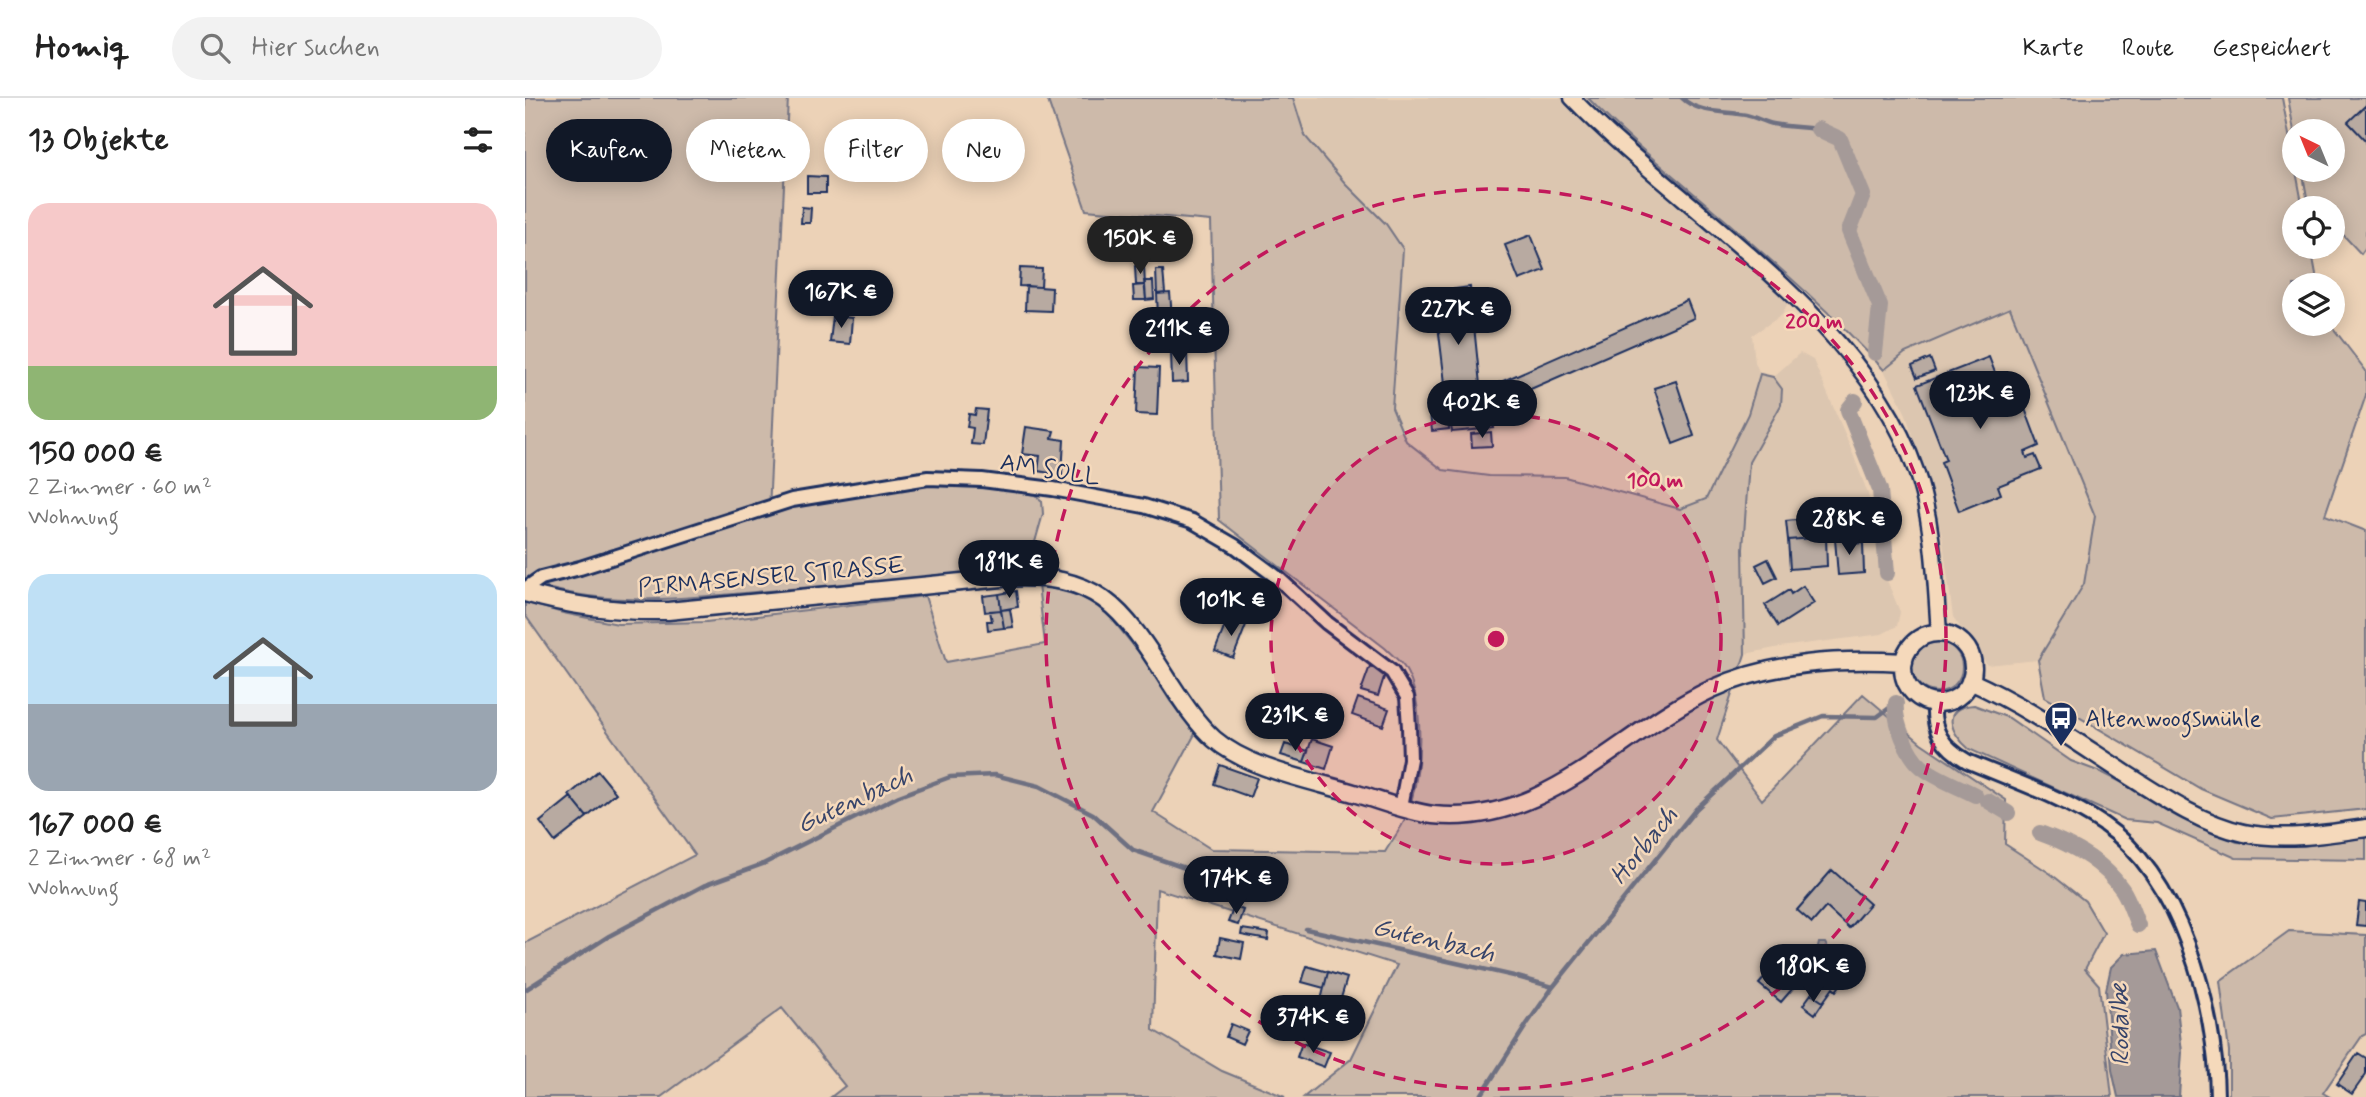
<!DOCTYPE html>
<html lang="de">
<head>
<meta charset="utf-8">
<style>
  body { margin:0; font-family:Mynerve,sans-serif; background:#f2f2f2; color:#222; height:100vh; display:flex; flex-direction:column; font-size:26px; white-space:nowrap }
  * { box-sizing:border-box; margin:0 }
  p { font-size:23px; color:#767676 }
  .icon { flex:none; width:38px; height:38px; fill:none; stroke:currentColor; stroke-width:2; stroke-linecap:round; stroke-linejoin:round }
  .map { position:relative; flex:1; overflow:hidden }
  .panel { display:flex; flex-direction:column; background:#fff; width:525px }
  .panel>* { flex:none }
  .top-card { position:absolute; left:21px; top:21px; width:665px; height:63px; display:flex; gap:14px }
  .needle { width:46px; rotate:317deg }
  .buttons { position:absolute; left:1757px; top:21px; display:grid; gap:14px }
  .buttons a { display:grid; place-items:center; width:63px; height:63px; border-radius:50%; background:#fff; box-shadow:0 4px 18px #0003; font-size:35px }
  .price { position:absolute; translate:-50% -60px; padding:0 16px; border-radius:24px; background:#111827; color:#fff; font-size:23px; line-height:46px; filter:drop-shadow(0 2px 4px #0008) }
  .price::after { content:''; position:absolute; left:50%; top:42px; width:21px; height:16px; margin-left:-10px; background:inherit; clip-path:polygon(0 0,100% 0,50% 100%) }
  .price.on { background:#222; color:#fff }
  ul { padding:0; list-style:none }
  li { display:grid; align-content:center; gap:14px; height:371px; padding:0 28px }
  li span { display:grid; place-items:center; height:217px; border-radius:21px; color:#555 }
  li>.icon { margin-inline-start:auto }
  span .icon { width:126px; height:126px; fill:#fffc; stroke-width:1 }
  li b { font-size:30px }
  h2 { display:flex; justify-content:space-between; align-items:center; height:84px; padding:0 28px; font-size:30px }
  .tag { padding:0 24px; border-radius:32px; background:#fff; box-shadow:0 4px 18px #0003; font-size:24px; line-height:63px }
  .tag.on { background:#111827; color:#fff }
  header { display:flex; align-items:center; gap:42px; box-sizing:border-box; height:98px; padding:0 35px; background:#fff; border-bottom:2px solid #e0e0e0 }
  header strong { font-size:33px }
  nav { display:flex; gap:38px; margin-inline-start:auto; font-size:24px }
  .search { width:490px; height:63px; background:#f2f2f2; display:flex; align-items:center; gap:18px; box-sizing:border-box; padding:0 24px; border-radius:38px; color:#767676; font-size:26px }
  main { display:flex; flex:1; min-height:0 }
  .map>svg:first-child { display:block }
</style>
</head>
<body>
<header>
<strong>Homiq</strong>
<div class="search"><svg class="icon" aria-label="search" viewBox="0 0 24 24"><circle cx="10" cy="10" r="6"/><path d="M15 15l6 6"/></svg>Hier suchen</div>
<nav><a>Karte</a><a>Route</a><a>Gespeichert</a></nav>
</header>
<main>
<section class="panel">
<h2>13 Objekte<svg class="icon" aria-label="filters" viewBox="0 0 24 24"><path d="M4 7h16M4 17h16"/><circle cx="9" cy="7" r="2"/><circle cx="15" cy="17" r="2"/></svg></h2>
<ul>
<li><span style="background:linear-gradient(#f6c9c9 75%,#8fb573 0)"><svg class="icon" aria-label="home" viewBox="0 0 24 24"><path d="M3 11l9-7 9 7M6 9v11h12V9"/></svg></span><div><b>150 000 €</b><p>2 Zimmer · 60 m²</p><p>Wohnung</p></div></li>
<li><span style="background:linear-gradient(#bfe0f5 60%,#9aa5b1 0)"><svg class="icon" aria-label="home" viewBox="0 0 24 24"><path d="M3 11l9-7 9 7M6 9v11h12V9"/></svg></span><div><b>167 000 €</b><p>2 Zimmer · 68 m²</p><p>Wohnung</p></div></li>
</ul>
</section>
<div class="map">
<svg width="1841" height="999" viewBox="0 0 1841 999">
  <rect width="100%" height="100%" fill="#ecd2b7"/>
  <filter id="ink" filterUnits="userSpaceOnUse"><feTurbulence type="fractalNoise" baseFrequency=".0143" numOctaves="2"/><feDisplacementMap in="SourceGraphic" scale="14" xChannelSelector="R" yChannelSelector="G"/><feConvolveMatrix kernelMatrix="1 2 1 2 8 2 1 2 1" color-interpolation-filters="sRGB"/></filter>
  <g filter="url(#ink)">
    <path fill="#dcc6b0" d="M 768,0 L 1047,0 L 1267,196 L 1257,217 L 1227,237 L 1230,264 L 1235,276 L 1223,316 L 1181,401 L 1155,411 L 1040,379 L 964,378 L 918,372 L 881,343 L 867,310 L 878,151 L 861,126 L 820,85 L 780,37 Z
      M 1485,209 L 1570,417 L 1559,486 L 1513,562 L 1462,567 L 1428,519 L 1417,437 L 1381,316 L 1359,272 L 1380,255 Z
      M 1275,255 L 1288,262 L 1323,343 L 1343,396 L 1359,475 L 1375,514 L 1372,528 L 1357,536 L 1255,549 L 1220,556 L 1218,451 L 1224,364 L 1256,307 L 1257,291 L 1248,279 Z"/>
    <path fill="#cdbaaa" stroke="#747484" stroke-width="2" d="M 0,0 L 263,0 L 244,413 L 405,384 L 453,387 L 510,397 L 517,403 L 518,416 L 510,444 L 472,472 C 399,479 327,485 254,492 C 169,499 82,513 0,483 Z
      M 522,0 L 768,0 L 780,38 L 820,85 L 861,126 L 878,151 L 867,310 L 881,343 L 918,372 L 964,378 L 1040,379 L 1155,411 L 1181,401 L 1223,316 L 1235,276 L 1248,279 L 1257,291 L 1256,307 L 1224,364 L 1218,451 L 1220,556 L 1192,642 L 1237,702 L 1338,596 L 1396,645 L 1481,702 L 1480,746 L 1526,776 L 1560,803 L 1579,835 L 1560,871 L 1574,887 L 1587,999 L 779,999 L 826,961 L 872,867 L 632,791 L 628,932 L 697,973 L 760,999 L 306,999 L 320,988 L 257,910 L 136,999 L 0,999 L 0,845 L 170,757 L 0,517 L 0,504 L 38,515 L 93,526 L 181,524 L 400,498 L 421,564 L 520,546 L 513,487 L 552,497 L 579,511 L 617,558 L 645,603 L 671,634 L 628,714 L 686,751 L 860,754 C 867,742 877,730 882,717 C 896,678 902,606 879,569 C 874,562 866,556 860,550 L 694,422 L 686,123 L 561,112 Z
      M 1063,0 L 1757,0 L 1778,110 L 1769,110 L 1769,149 L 1786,149 L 1793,187 L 1769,187 L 1769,226 L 1805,226 L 1841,273 L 1841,297 L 1800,417 L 1841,433 L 1841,711 L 1747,721 L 1676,691 L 1520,599 L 1513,562 L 1559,486 L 1570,418 L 1485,210 L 1380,255 L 1359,272 C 1310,218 1254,169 1199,121 C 1153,81 1105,44 1063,0 Z
      M 1763,0 L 1841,0 L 1841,149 L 1836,156 L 1808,126 L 1808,110 L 1793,110 L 1782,99 L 1777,72 L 1808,72 L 1808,33 L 1769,33 Z
      M1387 569a25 25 0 1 1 50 0a25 25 0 1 1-50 0Z
      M 1449,607 L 1484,620 L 1546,663 L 1578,675 L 1624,698 L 1636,709 L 1712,744 L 1779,748 L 1841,739 L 1841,762 L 1711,760 L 1632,725 L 1600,722 L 1444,651 C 1425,635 1415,609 1449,607 Z
      M 1764,833 L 1841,837 L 1841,936 L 1837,938 L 1798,995 L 1805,999 L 1704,999 L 1704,953 L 1695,883 Z"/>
    <path fill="#a59a98" stroke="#6e6f81" stroke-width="2" d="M 1294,845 L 1300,845 L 1308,859 L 1320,869 L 1311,879 L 1295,863 L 1282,867 L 1281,863 L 1291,858 Z
      M 1631,853 L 1652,909 L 1657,954 L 1654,999 L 1593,999 L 1587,972 L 1581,892 L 1586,869 L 1599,856 Z"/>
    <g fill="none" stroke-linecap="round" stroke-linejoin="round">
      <path stroke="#6e6f81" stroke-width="4.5" d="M 1157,0 C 1173,16 1201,13 1221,17 C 1230,19 1239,24 1248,26 C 1263,29 1279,29 1293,31
        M 781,831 L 989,878 L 1028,889
        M 0,892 L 84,838 L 180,787 L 238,766 L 374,698 L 425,679 L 470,677 L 514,688 L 568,716 L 608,752 L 683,778
        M 955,999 L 1002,926 L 1028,889 L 1171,711 L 1249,638 L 1298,618 L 1352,619 L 1371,605"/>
      <path stroke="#a59a98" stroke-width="16" d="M 1293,31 L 1315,41 L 1338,97 L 1324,133 L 1355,208 L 1350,255
        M 1330,303 L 1323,312 L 1355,392 L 1362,475
        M 1371,605 C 1369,623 1382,657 1397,669 C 1412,681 1433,688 1450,697
        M 1463,703 L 1483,715
        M 1515,735 C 1546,746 1577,762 1597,791 C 1604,801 1608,816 1613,827"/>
    </g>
    <path fill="#b8aaa1" stroke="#1b2f5e" stroke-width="2" d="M 1841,7 L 1841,43 L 1823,24 Z
      M 282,78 L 301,79 L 301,95 L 282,95 Z
      M 277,109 L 286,110 L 285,125 L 276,125 Z
      M 1006,137 L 1020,172 L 994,182 L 980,147 Z
      M 610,168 L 619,168 L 620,187 L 611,187 Z
      M 495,170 L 517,171 L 516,189 L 494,188 Z
      M 631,172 L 638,172 L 640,195 L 632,196 Z
      M 619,183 L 628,183 L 629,201 L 621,202 Z
      M 620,187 L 621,202 L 609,202 L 608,188 Z
      M 501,188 L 527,190 L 526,213 L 500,212 Z
      M 945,189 L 957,306 L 923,310 L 909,194 Z
      M 645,195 L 647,219 L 633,220 L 632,196 Z
      M 1162,202 L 1169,220 L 969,307 L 962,290 Z
      M 308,218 L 327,220 L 325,246 L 305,244 Z
      M 614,218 L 626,218 L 626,246 L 614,246 Z
      M 648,236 L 662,236 L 662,253 L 648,253 Z
      M 626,239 L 635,239 L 635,253 L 626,253 Z
      M 646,253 L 662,253 L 663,284 L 647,285 Z
      M 1464,259 L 1474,285 L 1488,279 L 1514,348 L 1500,354 L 1502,360 L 1510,357 L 1516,371 L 1473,388 L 1476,396 L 1434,413 L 1416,364 L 1421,362 L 1392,287 Z
      M 1405,260 L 1410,273 L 1392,280 L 1387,268 Z
      M 613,269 L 634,270 L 632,317 L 611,316 Z
      M 1151,283 L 1169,338 L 1148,346 L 1129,290 Z
      M 966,306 L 969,330 L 927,334 L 923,310 Z
      M 451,311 L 462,312 L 458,347 L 446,346 L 448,330 L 442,329 L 444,316 L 450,317 Z
      M 922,313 L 924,331 L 907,333 L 905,315 Z
      M 501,329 L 529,333 L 527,340 L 539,342 L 537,377 L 513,373 L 515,358 L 497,356 Z
      M 966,334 L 967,348 L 947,349 L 946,336 Z
      M 1300,419 L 1301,439 L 1263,442 L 1261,423 Z
      M 1301,439 L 1302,468 L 1265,471 L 1263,442 Z
      M 1323,440 L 1324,446 L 1338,445 L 1339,475 L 1313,477 L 1310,441 Z
      M 1243,461 L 1252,479 L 1240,485 L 1231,467 Z
      M 716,488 L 734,495 L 721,527 L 703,520 Z
      M 1278,488 L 1289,505 L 1253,528 L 1240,507 L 1264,492 L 1266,496 Z
      M 491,493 L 493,509 L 476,512 L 474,496 Z
      M 474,496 L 476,512 L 460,514 L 458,498 Z
      M 485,511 L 488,529 L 479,530 L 476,512 Z
      M 476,512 L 479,530 L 463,532 L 462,523 L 467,523 L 465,513 Z
      M 703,520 L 721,527 L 708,560 L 690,553 Z
      M 845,568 L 861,573 L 853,598 L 836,593 Z
      M 833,600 L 864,611 L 858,628 L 827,617 Z
      M 787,641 L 808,648 L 801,671 L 779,664 Z
      M 760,646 L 783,653 L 779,664 L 756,657 Z
      M 695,667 L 732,680 L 725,699 L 689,686 Z
      M 73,673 L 91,695 L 62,719 L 44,697 Z
      M 46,699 L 62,719 L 30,744 L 15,724 Z
      M 1307,772 L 1345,806 L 1324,830 L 1301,809 L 1287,825 L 1272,812 Z
      M 1834,804 L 1841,805 L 1841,828 L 1831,827 Z
      M 709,809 L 718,812 L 713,827 L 703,824 Z
      M 717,831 L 744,835 L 743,842 L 716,837 Z
      M 695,840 L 719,845 L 716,861 L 692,856 Z
      M 1253,864 L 1275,882 L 1256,904 L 1234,886 Z
      M 782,868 L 803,874 L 799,890 L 777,884 Z
      M 803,874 L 822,880 L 814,907 L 796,902 Z
      M 1298,880 L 1304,885 L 1307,880 L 1316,886 L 1311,893 L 1308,890 L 1298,904 L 1286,896 Z
      M 1286,896 L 1298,904 L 1290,916 L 1278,907 Z
      M 706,926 L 723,933 L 717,946 L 701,939 Z
      M 777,945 L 805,954 L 799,969 L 772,959 Z
      M 1833,955 L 1841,960 L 1841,976 L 1827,996 L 1812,986 Z"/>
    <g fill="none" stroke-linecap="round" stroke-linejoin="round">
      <defs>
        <path id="minor" d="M 0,491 L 16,480 L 55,470 L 267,402 L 403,380 L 457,382 L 528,391 L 619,408 L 667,423 L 710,448 L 753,480 L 802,525 L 867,574 L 882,599 L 884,629 L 885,661 L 876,709
          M 1409,605 C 1407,633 1418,649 1442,663 C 1486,682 1538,699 1578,726 C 1656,779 1691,909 1692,999"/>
        <path id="tertiary" d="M 1047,0 C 1157,114 1338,218 1391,373 C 1409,425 1410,481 1414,535"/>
        <path id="secondary" d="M 0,495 C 48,509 93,514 143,513 L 477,480 C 573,474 596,508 644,583 C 657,603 671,625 689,641 C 725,672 787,682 832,696 C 856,703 883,714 908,717 C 1022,729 1092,635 1187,591 C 1247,564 1314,560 1379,564
          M1378 570a35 35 0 1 1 70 0a35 35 0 1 1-70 0Z
          M 1445,583 C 1501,608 1550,643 1601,676 C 1637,699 1677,726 1719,735 C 1760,743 1801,736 1841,730"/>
      </defs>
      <use href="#minor" stroke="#1b2f5e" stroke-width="18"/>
      <use href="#tertiary" stroke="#1b2f5e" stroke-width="19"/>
      <use href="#secondary" stroke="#1b2f5e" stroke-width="21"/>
      <use href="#minor" stroke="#f5d9bb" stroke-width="12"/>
      <use href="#tertiary" stroke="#f5d9bb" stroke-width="14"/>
      <use href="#secondary" stroke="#f5d9bb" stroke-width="16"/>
    </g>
  </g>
  <circle cx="971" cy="541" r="225" fill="#c2185b" fill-opacity=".12"/>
  <g fill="none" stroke="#c2185b" stroke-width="3.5" stroke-dasharray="12 9">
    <circle cx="971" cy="541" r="225"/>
    <circle cx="971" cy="541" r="450"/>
  </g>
  <defs>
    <symbol id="bus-pin" viewBox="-11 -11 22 30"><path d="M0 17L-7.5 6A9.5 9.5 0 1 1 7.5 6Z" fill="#1b2f5e" stroke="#f5d9bb"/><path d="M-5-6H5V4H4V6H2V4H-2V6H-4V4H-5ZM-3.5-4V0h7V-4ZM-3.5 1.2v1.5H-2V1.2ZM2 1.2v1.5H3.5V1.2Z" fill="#fff"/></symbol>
  </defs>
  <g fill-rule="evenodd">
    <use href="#bus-pin" x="1517" y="601" width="38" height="52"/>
  </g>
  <g text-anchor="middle" stroke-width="5" stroke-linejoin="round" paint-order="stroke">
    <g font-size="24" fill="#1b2f5e" stroke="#f5d9bb">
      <text transform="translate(525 371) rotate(9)" y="8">AM SOLL</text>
      <text transform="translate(246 478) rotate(-5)" y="8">PIRMASENSER STRASSE</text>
    </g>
    <g font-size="24" fill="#1b2f5e" stroke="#f5d9bb" text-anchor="start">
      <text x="1560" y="628">Altenwoogsmühle</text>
    </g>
    <g font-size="26" font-style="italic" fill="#37446a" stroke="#f5d9bb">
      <text transform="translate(329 701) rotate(-25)" y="9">Gutenbach</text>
      <text transform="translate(1118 747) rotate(-51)" y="9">Horbach</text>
      <text transform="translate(909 841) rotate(13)" y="9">Gutenbach</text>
      <text transform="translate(1594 927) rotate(-91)" y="9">Rodalbe</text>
    </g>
  </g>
  <circle cx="971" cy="541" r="10" fill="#c2185b" stroke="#f5d9bb" stroke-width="3.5"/>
  <g font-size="21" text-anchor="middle" font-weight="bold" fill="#c2185b" stroke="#f5d9bb" stroke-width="5" stroke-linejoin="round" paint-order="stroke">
    <text x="1289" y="230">200 m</text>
    <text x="1130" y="389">100 m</text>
  </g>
</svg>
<div class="buttons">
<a><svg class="needle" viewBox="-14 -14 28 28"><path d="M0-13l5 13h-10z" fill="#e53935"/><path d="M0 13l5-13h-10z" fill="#767676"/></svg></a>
<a><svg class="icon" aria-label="locate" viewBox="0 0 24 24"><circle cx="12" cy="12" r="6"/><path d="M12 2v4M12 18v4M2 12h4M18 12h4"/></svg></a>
<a><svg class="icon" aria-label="layers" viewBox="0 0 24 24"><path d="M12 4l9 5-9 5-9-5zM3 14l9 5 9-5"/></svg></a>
</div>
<b class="price on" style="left:615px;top:178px">150K €</b>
<b class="price" style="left:316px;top:232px">167K €</b>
<b class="price" style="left:933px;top:249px">227K €</b>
<b class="price" style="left:654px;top:269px">211K €</b>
<b class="price" style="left:1455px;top:333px">123K €</b>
<b class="price" style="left:957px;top:342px">402K €</b>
<b class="price" style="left:1324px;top:459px">288K €</b>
<b class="price" style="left:484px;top:502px">181K €</b>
<b class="price" style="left:706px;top:540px">101K €</b>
<b class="price" style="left:770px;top:655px">231K €</b>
<b class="price" style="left:711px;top:818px">174K €</b>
<b class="price" style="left:1288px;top:906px">180K €</b>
<b class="price" style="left:788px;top:957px">374K €</b>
<div class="top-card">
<a class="tag on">Kaufen</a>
<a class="tag">Mieten</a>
<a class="tag">Filter</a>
<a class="tag">Neu</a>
</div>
</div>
</main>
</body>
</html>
